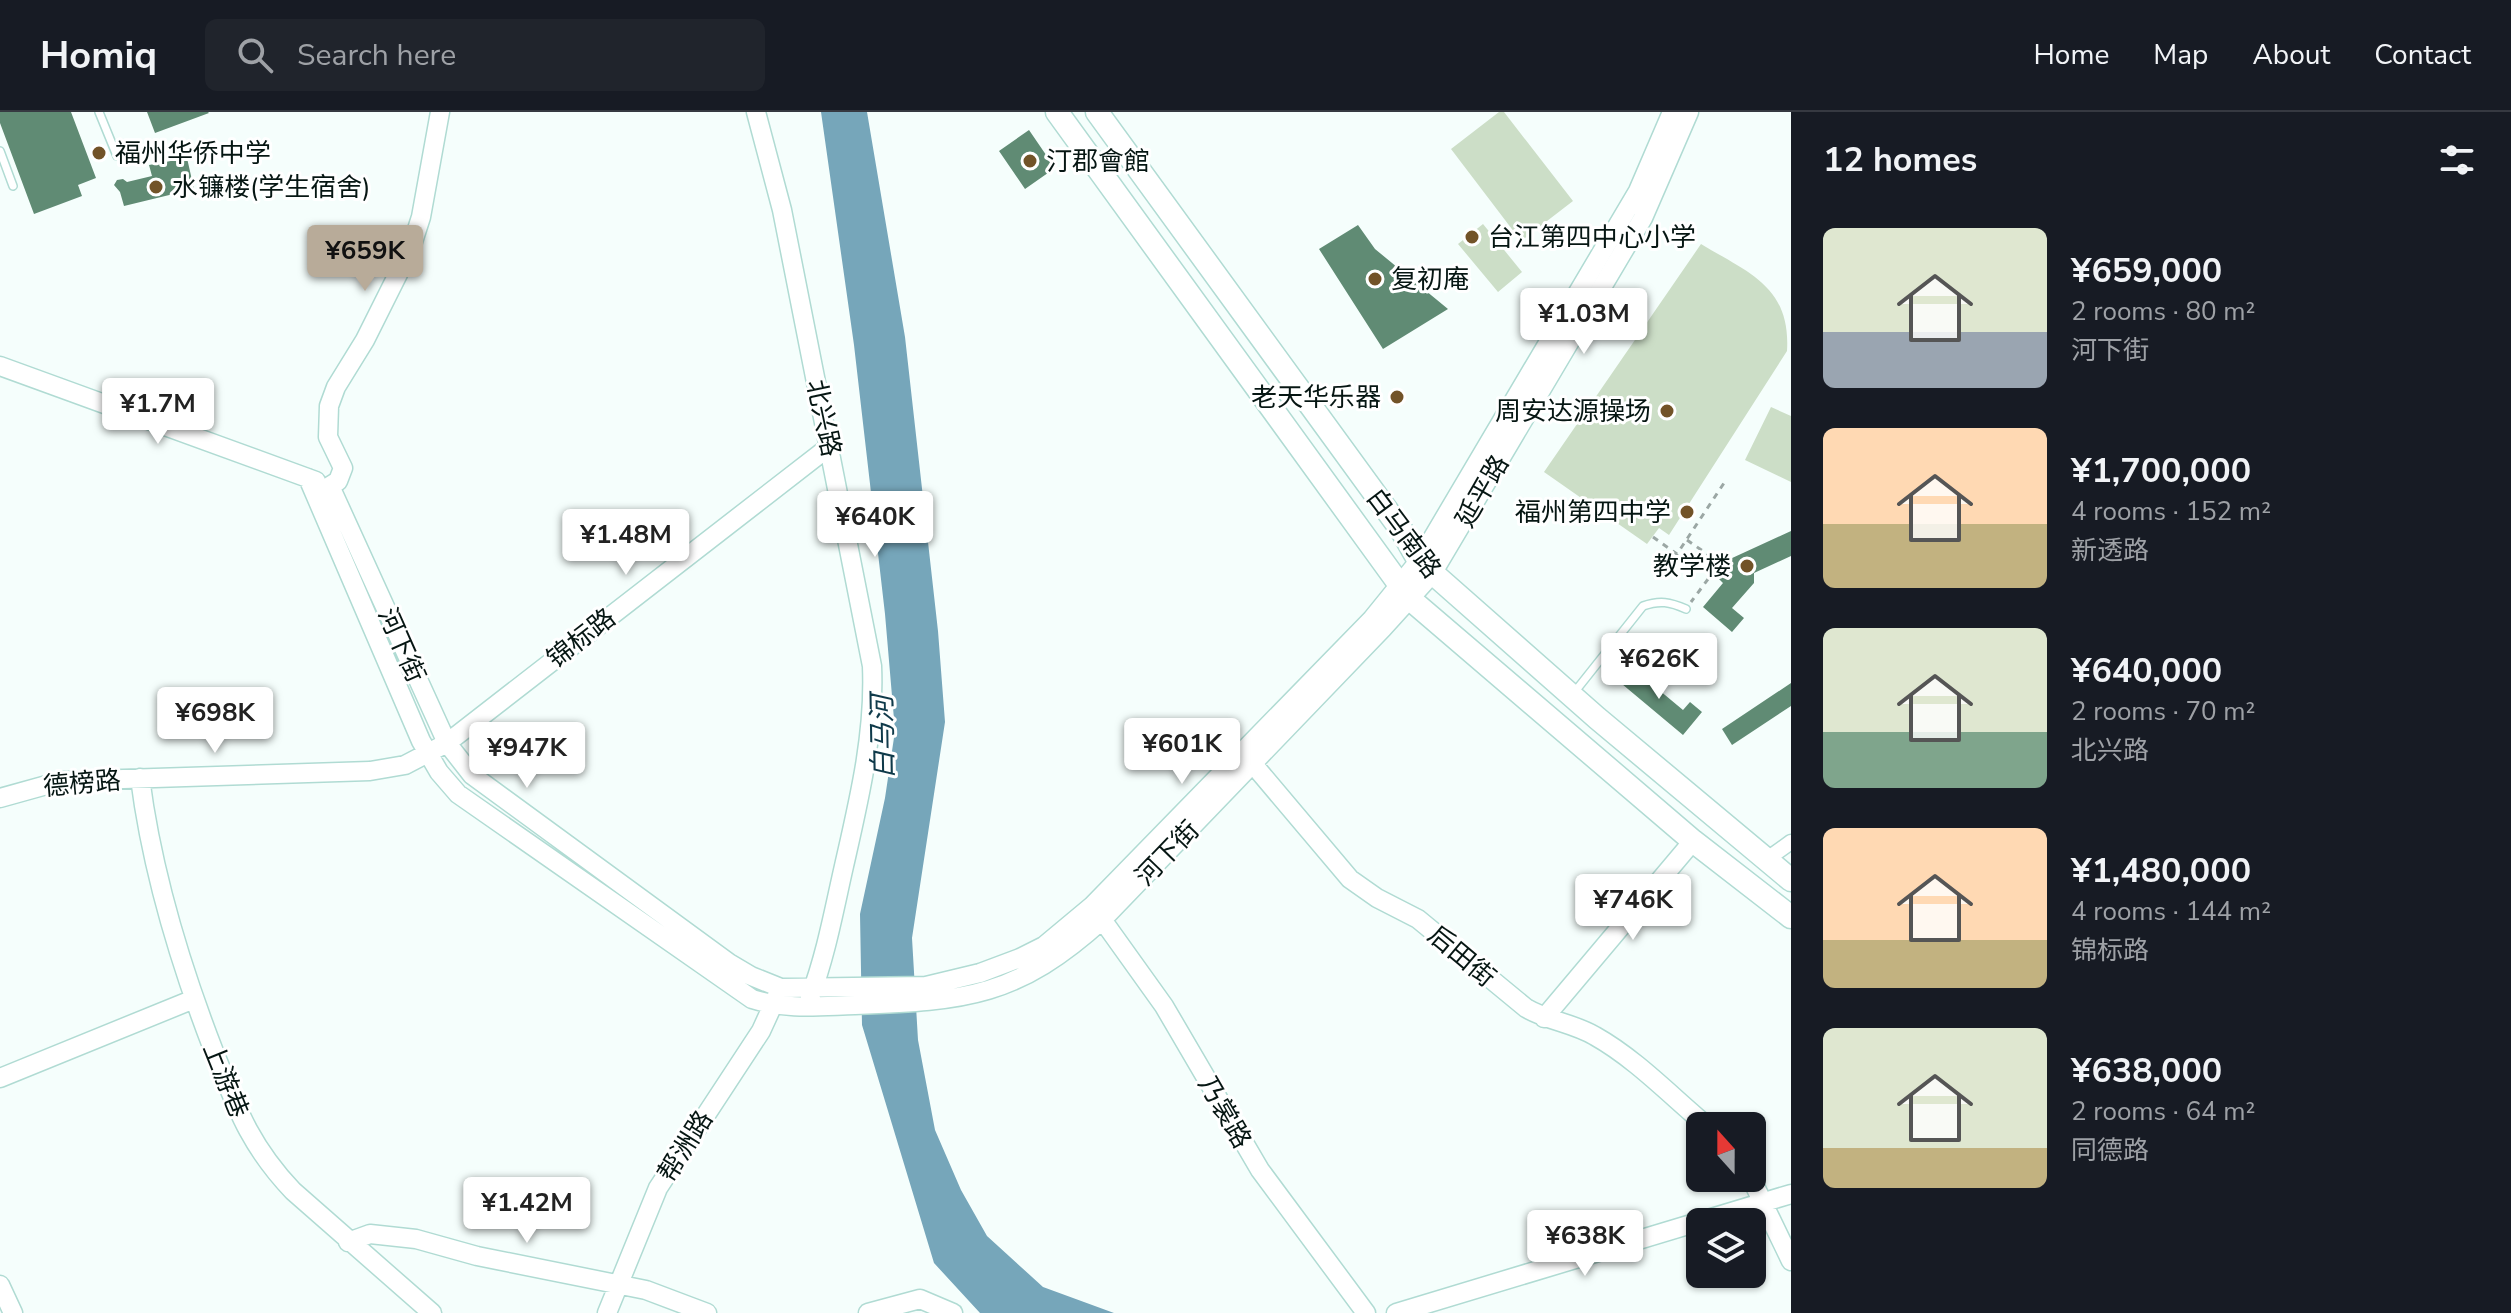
<!DOCTYPE html>
<html lang="en">
<head>
<meta charset="utf-8">
<style>
  body { margin:0; font-family:"Nunito Sans","Noto Sans SC",sans-serif; background:#20242c; color:#f1f3f6; height:100vh; display:flex; flex-direction:column; font-size:30px; white-space:nowrap }
  * { box-sizing:border-box; margin:0 }
  p { font-size:26px; color:#9ea1a6 }
  .icon { flex:none; width:44px; height:44px; fill:none; stroke:currentColor; stroke-width:2; stroke-linecap:round; stroke-linejoin:round }
  .map { position:relative; flex:1; overflow:hidden }
  .sheet { display:flex; flex-direction:column; background:#171b24; width:720px }
  .sheet>* { flex:none }
  .needle { width:52px; rotate:339deg }
  .fabs { position:absolute; left:1686px; top:1000px; display:grid; gap:16px }
  .fabs a { display:grid; place-items:center; width:80px; height:80px; border-radius:12px; background:#171b24; box-shadow:0 2px 6px #0004; font-size:40px }
  .price { position:absolute; translate:-50% -68px; padding:0 18px; border-radius:8px; background:#fff; color:#222; font-size:26px; line-height:52px; filter:drop-shadow(0 2px 4px #0008) }
  .price::after { content:''; position:absolute; left:50%; top:48px; width:24px; height:18px; margin-left:-12px; background:inherit; clip-path:polygon(0 0,100% 0,50% 100%) }
  .price.selected { background:#b8ab99; color:#111 }
  ul { padding:0; list-style:none }
  li { display:flex; align-items:center; gap:24px; height:200px; padding:0 32px }
  li span { display:grid; place-items:center; flex:none; width:224px; height:160px; border-radius:12px; color:#555 }
  li>.icon { margin-inline-start:auto }
  span .icon { width:96px; height:96px; fill:#fffc; stroke-width:1 }
  li b { font-size:34px }
  h2 { display:flex; justify-content:space-between; align-items:center; height:96px; padding:0 32px; font-size:34px }
  header { display:flex; align-items:center; gap:48px; box-sizing:border-box; height:112px; padding:0 40px; background:#171b24; border-bottom:2px solid #363941 }
  header strong { font-size:38px }
  nav { display:flex; gap:44px; margin-inline-start:auto; font-size:28px }
  .search { width:560px; height:72px; background:#20242c; display:flex; align-items:center; gap:20px; box-sizing:border-box; padding:0 28px; border-radius:12px; color:#9ea1a6; font-size:30px }
  main { display:flex; flex:1; min-height:0 }
  .map>svg:first-child { display:block }
</style>
</head>
<body>
<header>
<strong>Homiq</strong>
<div class="search"><svg class="icon" aria-label="search" viewBox="0 0 24 24"><circle cx="10" cy="10" r="6"/><path d="M15 15l6 6"/></svg>Search here</div>
<nav><a>Home</a><a>Map</a><a>About</a><a>Contact</a></nav>
</header>
<main>
<div class="map">
<svg width="1791" height="1201" viewBox="0 0 1791 1201">
  <rect width="100%" height="100%" fill="#f5fefc"/>
  <path fill="#ccdec7" d="M 1499,0 L 1504,0 L 1573,89 L 1521,129 L 1451,37 Z
    M 1483,112 L 1522,160 L 1498,180 L 1458,132 Z
    M 1701,132 C 1747,160 1791,174 1787,239 L 1669,423 L 1659,416 L 1647,432 L 1544,360 Z
    M 1771,295 L 1791,304 L 1791,370 L 1745,348 Z"/>
  <path fill="#76a6ba" d="M 821,0 L 867,0 L 905,225 L 938,519 L 945,610 L 912,826 L 918,928 L 935,1018 L 961,1078 L 987,1124 L 1043,1175 L 1114,1201 L 980,1201 L 934,1151 L 862,913 L 860,802 L 885,686 L 895,619 L 885,502 L 854,233 Z"/>
  <path fill="#608b74" d="M 0,0 L 71,0 L 96,66 L 78,73 L 82,84 L 34,102 L 0,11 Z
    M 147,0 L 208,0 L 209,1 L 155,21 Z
    M 1029,18 L 1055,56 L 1025,77 L 999,39 Z
    M 187,46 L 194,77 L 124,94 L 120,80 L 114,73 L 117,68 L 123,67 L 127,70 L 152,64 L 149,53 Z
    M 1358,113 L 1375,137 L 1448,197 L 1383,237 L 1319,137 Z
    M 1791,419 L 1791,444 L 1754,461 L 1754,471 L 1732,496 L 1744,506 L 1732,520 L 1703,495 L 1723,471 L 1716,464 L 1730,447 Z
    M 1629,553 L 1683,598 L 1690,590 L 1702,600 L 1683,623 L 1616,567 Z
    M 1791,571 L 1791,594 L 1732,633 L 1722,617 Z"/>
  <g fill="none" stroke-linecap="round" stroke-linejoin="round">
    <defs>
      <path id="lane" d="M 99,0 L 117,44
        M 0,39 L 13,74
        M 1573,582 L 1643,494 C 1660,488 1670,490 1686,497"/>
      <path id="street" d="M 1766,748 L 1791,730"/>
      <path id="secondary" d="M 756,0 L 782,98 L 872,554 C 875,622 859,688 844,754 C 834,798 826,843 810,885
        M 0,254 L 316,369
        M 308,366 L 421,629 L 439,660 L 458,682 L 752,887 C 787,898 819,894 855,893 C 967,889 1017,885 1103,807 L 1383,516 L 1432,462 L 1643,106 L 1689,0
        M 330,374 L 447,631 L 472,663 L 729,851 L 751,864 L 781,876 L 926,874 L 980,861 L 1020,846 L 1044,834 L 1092,794 L 1372,507 L 1419,449 L 1638,79 L 1672,0
        M 330,374 L 338,369 L 343,356 L 328,325 L 329,294 L 336,275 L 365,228 L 411,136 L 421,105 L 440,0
        M 1247,645 L 1350,767 L 1377,786 L 1418,807 L 1526,896 C 1548,909 1573,911 1595,924 C 1636,947 1671,984 1707,1014
        M 140,666 C 152,760 179,849 213,937 C 236,994 249,1033 293,1079 L 432,1201
        M 0,686 L 61,669 L 370,659 L 405,653 L 447,631 L 830,334
        M 1096,799 L 1164,894 L 1260,1058 L 1366,1201
        M 1544,906 L 1693,729
        M 0,966 L 194,887
        M 1751,1066 L 1791,1149
        M 348,1130 L 370,1122 L 416,1127 L 477,1144 L 646,1178 L 707,1201
        M 0,1173 L 13,1201
        M 607,1201 L 658,1076 L 761,919 L 777,884
        M 868,1201 L 920,1187 L 953,1201
        M 1396,1201 L 1791,1082"/>
      <path id="primary" d="M 1057,0 L 1410,487 L 1693,729 L 1791,805
        M 1097,0 L 1402,419 L 1419,449 L 1597,606 L 1791,768"/>
    </defs>
    <use href="#lane" stroke="#b0dbd3" stroke-width="10"/>
    <use href="#street" stroke="#b0dbd3" stroke-width="17"/>
    <use href="#secondary" stroke="#b0dbd3" stroke-width="21"/>
    <use href="#primary" stroke="#b0dbd3" stroke-width="25"/>
    <path stroke="#9ba7a4" stroke-width="3" stroke-dasharray="6 6" stroke-linecap="butt" d="M 1653,425 L 1677,442 L 1724,371
      M 1687,428 L 1720,451 L 1691,490"/>
    <use href="#lane" stroke="#fff" stroke-width="7"/>
    <use href="#street" stroke="#fff" stroke-width="14"/>
    <use href="#secondary" stroke="#fff" stroke-width="18"/>
    <use href="#primary" stroke="#fff" stroke-width="22"/>
  </g>
  <g fill="#725328" stroke="#fff" stroke-width="3">
    <circle cx="99" cy="41" r="8"/>
    <circle cx="1030" cy="49" r="8"/>
    <circle cx="156" cy="75" r="8"/>
    <circle cx="1472" cy="125" r="8"/>
    <circle cx="1375" cy="167" r="8"/>
    <circle cx="1397" cy="285" r="8"/>
    <circle cx="1667" cy="299" r="8"/>
    <circle cx="1687" cy="400" r="8"/>
    <circle cx="1747" cy="454" r="8"/>
  </g>
  <g text-anchor="middle" stroke-width="6" stroke-linejoin="round" paint-order="stroke">
    <g font-size="26" fill="#061613" stroke="#fff" text-anchor="start">
      <text x="115" y="50">福州华侨中学</text>
      <text x="1046" y="58">汀郡會館</text>
      <text x="172" y="84">水镰楼(学生宿舍)</text>
      <text x="1488" y="134">台江第四中心小学</text>
      <text x="1391" y="176">复初庵</text>
      <text x="1381" y="294" text-anchor="end">老天华乐器</text>
      <text x="1651" y="308" text-anchor="end">周安达源操场</text>
      <text x="1671" y="409" text-anchor="end">福州第四中学</text>
      <text x="1731" y="463" text-anchor="end">教学楼</text>
    </g>
    <g font-size="26" fill="#061613" stroke="#fff">
      <text transform="translate(824 306) rotate(78)" y="9">北兴路</text>
      <text transform="translate(1482 379) rotate(-60)" y="9">延平路</text>
      <text transform="translate(1404 421) rotate(53)" y="9">白马南路</text>
      <text transform="translate(581 526) rotate(-38)" y="9">锦标路</text>
      <text transform="translate(402 533) rotate(66)" y="9">河下街</text>
      <text transform="translate(82 671) rotate(-5)" y="9">德榜路</text>
      <text transform="translate(1167 741) rotate(-46)" y="9">河下街</text>
      <text transform="translate(1462 844) rotate(40)" y="9">后田街</text>
      <text transform="translate(226 968) rotate(68)" y="9">上游巷</text>
      <text transform="translate(1225 1000) rotate(60)" y="9">乃裳路</text>
      <text transform="translate(685 1034) rotate(-58)" y="9">帮洲路</text>
    </g>
    <g font-size="28" font-style="italic" fill="#0f3a4a" stroke="#fff">
      <text transform="translate(882 625) rotate(-91)" y="10">白马河</text>
    </g>
  </g>
</svg>
<div class="fabs">
<a><svg class="needle" viewBox="-14 -14 28 28"><path d="M0-13l5 13h-10z" fill="#e53935"/><path d="M0 13l5-13h-10z" fill="#9ea1a6"/></svg></a>
<a><svg class="icon" aria-label="layers" viewBox="0 0 24 24"><path d="M12 4l9 5-9 5-9-5zM3 14l9 5 9-5"/></svg></a>
</div>
<b class="price selected" style="left:365px;top:181px">¥659K</b>
<b class="price" style="left:1584px;top:244px">¥1.03M</b>
<b class="price" style="left:158px;top:334px">¥1.7M</b>
<b class="price" style="left:875px;top:447px">¥640K</b>
<b class="price" style="left:626px;top:465px">¥1.48M</b>
<b class="price" style="left:1659px;top:589px">¥626K</b>
<b class="price" style="left:215px;top:643px">¥698K</b>
<b class="price" style="left:1182px;top:674px">¥601K</b>
<b class="price" style="left:527px;top:678px">¥947K</b>
<b class="price" style="left:1633px;top:830px">¥746K</b>
<b class="price" style="left:527px;top:1133px">¥1.42M</b>
<b class="price" style="left:1585px;top:1166px">¥638K</b>
</div>
<section class="sheet">
<h2>12 homes<svg class="icon" aria-label="filters" viewBox="0 0 24 24"><path d="M4 7h16M4 17h16"/><circle cx="9" cy="7" r="2"/><circle cx="15" cy="17" r="2"/></svg></h2>
<ul>
<li><span style="background:linear-gradient(#dfe7d0 65%,#9aa5b1 0)"><svg class="icon" aria-label="home" viewBox="0 0 24 24"><path d="M3 11l9-7 9 7M6 9v11h12V9"/></svg></span><div><b>¥659,000</b><p>2 rooms · 80 m²</p><p>河下街</p></div></li>
<li><span style="background:linear-gradient(#ffd9b3 60%,#c2b280 0)"><svg class="icon" aria-label="home" viewBox="0 0 24 24"><path d="M3 11l9-7 9 7M6 9v11h12V9"/></svg></span><div><b>¥1,700,000</b><p>4 rooms · 152 m²</p><p>新透路</p></div></li>
<li><span style="background:linear-gradient(#dfe7d0 65%,#7fa58c 0)"><svg class="icon" aria-label="home" viewBox="0 0 24 24"><path d="M3 11l9-7 9 7M6 9v11h12V9"/></svg></span><div><b>¥640,000</b><p>2 rooms · 70 m²</p><p>北兴路</p></div></li>
<li><span style="background:linear-gradient(#ffd9b3 70%,#c2b280 0)"><svg class="icon" aria-label="home" viewBox="0 0 24 24"><path d="M3 11l9-7 9 7M6 9v11h12V9"/></svg></span><div><b>¥1,480,000</b><p>4 rooms · 144 m²</p><p>锦标路</p></div></li>
<li><span style="background:linear-gradient(#dfe7d0 75%,#c2b280 0)"><svg class="icon" aria-label="home" viewBox="0 0 24 24"><path d="M3 11l9-7 9 7M6 9v11h12V9"/></svg></span><div><b>¥638,000</b><p>2 rooms · 64 m²</p><p>同德路</p></div></li>
</ul>
</section>
</main>
</body>
</html>
